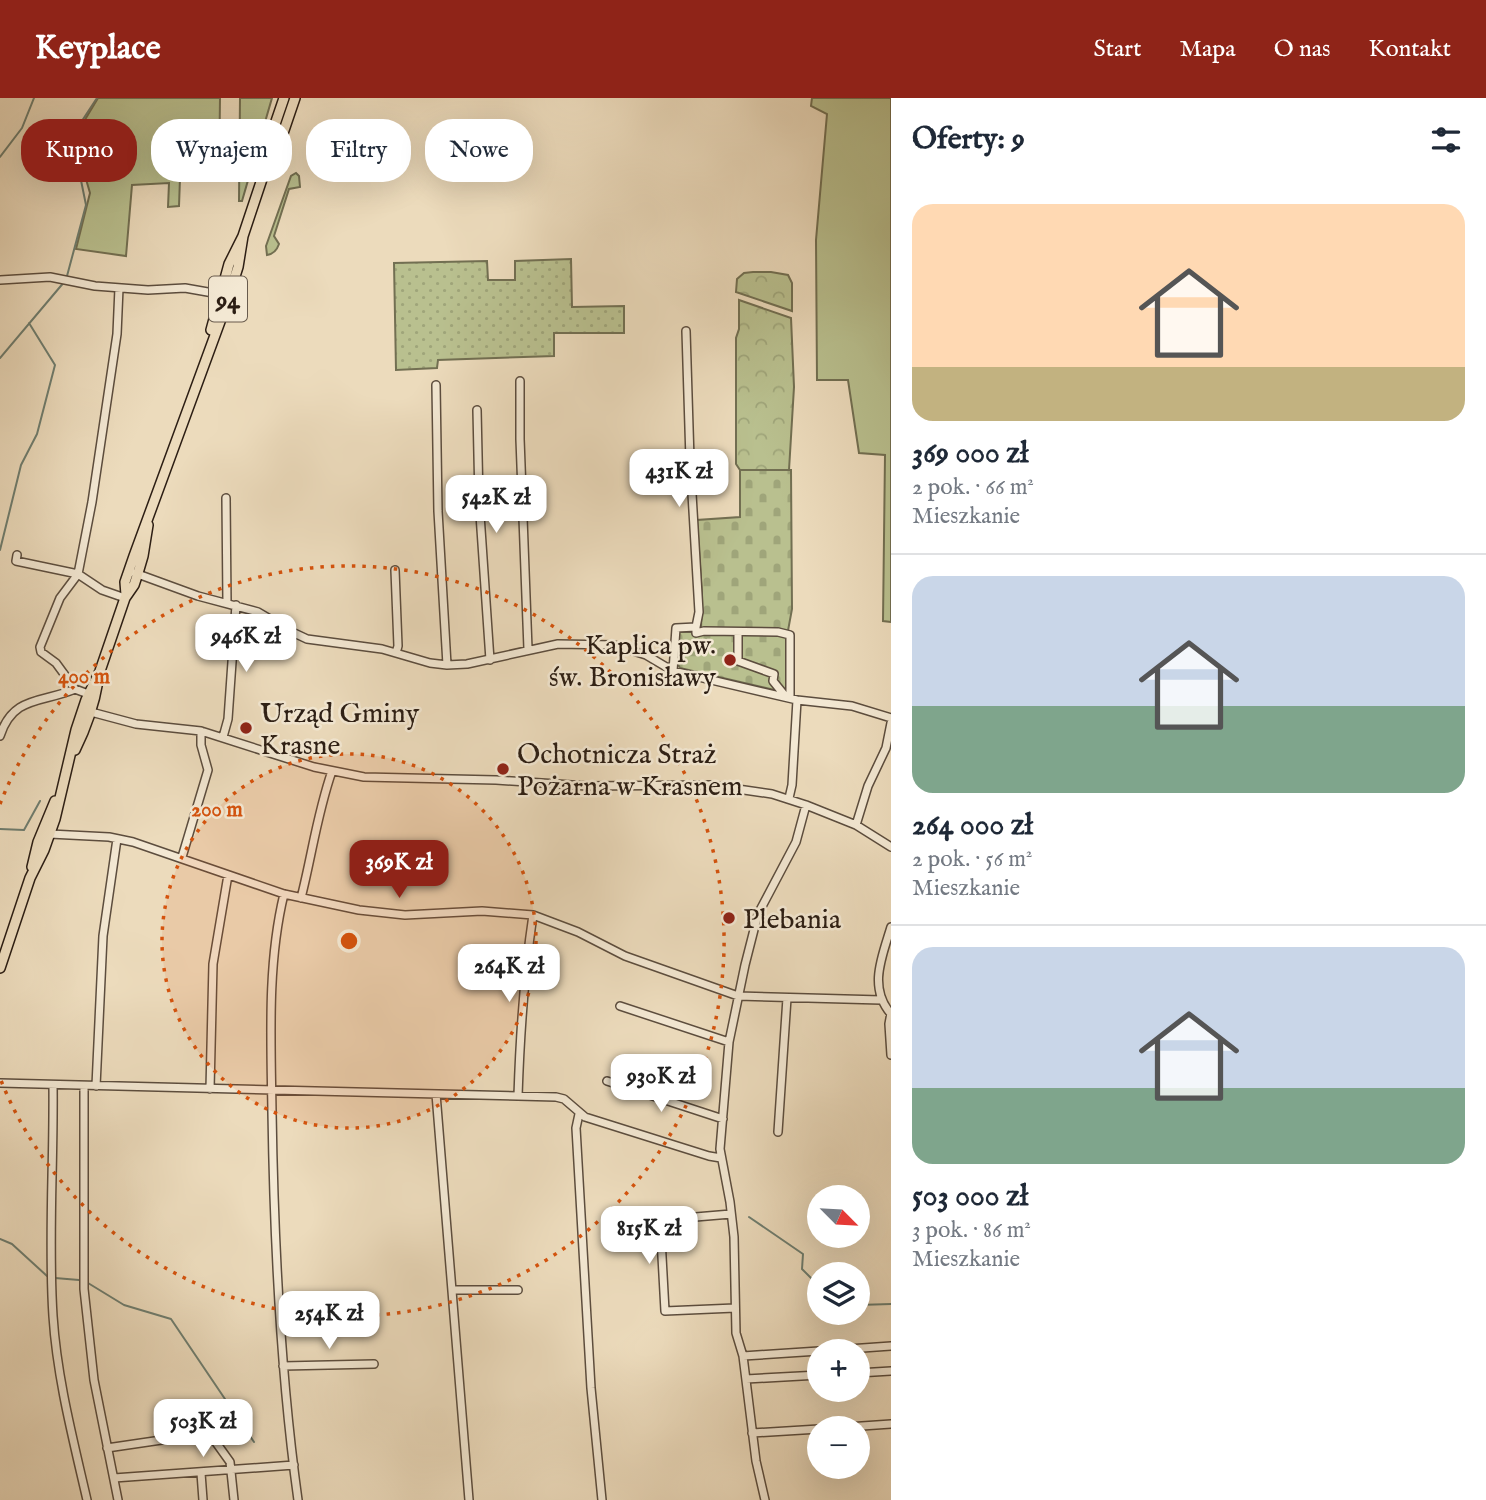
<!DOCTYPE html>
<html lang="pl">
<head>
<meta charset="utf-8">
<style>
  body { margin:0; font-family:"IM FELL English",serif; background:#f2f2f3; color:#1f2937; height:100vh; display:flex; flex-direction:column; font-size:26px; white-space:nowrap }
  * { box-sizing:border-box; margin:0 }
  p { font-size:23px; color:#747a83 }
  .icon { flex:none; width:38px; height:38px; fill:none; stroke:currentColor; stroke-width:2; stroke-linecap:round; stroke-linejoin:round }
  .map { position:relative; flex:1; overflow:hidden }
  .side { display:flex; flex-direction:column; background:#fff; width:595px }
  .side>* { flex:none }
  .top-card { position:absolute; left:21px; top:21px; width:665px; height:63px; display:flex; gap:14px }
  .needle { width:46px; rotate:114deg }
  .buttons { position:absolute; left:807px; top:1087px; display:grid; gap:14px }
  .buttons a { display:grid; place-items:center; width:63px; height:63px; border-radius:50%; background:#fff; box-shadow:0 7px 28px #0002; font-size:35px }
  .price { position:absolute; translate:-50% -60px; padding:0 16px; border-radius:14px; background:#fff; color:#222; font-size:23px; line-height:46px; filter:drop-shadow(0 2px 4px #0008) }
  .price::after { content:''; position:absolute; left:50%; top:42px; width:21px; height:16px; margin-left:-10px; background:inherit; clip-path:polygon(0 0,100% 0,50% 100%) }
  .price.active { background:#8f2418; color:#fff }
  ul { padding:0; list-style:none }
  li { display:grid; align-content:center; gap:14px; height:371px; padding:0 21px }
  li+li { border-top:2px solid #e0e1e3 }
  li span { display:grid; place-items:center; height:217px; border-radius:21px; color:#555 }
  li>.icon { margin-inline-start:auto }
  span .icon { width:126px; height:126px; fill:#fffc; stroke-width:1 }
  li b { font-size:30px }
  h2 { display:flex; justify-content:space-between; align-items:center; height:84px; padding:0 21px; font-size:30px }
  .tag { padding:0 24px; border-radius:28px; background:#fff; box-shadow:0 7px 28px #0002; font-size:24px; line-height:63px }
  .tag.active { background:#8f2418; color:#fff }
  header { display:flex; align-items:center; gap:42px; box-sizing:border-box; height:98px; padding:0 35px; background:#8f2418; color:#fff }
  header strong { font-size:33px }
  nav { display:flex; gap:38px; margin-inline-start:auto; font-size:24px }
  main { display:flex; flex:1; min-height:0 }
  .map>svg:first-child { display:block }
</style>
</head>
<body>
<header>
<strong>Keyplace</strong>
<nav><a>Start</a><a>Mapa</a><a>O nas</a><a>Kontakt</a></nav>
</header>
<main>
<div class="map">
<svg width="891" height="1402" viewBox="0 0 891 1402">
  <defs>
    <pattern id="forest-crowns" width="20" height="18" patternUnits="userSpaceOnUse" patternTransform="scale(1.75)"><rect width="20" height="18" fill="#b9c08f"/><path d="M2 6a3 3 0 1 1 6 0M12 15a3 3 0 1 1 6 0" fill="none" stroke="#9fa57a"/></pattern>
    <pattern id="cemetery-stones" width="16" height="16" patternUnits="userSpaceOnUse" patternTransform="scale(1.75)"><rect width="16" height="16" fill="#b9c08f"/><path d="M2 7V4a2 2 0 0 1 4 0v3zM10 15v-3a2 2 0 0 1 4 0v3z" fill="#9fa57a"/></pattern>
    <pattern id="garden-dots" width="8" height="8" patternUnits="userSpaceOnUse" patternTransform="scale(1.75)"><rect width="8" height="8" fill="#b9c08f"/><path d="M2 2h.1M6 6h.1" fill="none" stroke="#9fa57a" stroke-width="1.8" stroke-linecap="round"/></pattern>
  </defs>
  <rect width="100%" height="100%" fill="#ecdbbc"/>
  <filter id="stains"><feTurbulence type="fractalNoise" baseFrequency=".00286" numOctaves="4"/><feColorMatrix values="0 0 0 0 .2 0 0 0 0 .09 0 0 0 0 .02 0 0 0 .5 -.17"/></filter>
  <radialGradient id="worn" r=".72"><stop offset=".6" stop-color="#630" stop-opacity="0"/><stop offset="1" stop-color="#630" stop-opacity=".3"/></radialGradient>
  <path fill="#b9c08f" stroke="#726f52" stroke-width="2" d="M 98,0 L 220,0 L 219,80 L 180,80 L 179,108 L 168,109 L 169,85 L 132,87 L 126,158 L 76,151 L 90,95 L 74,40 Z
    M 240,0 L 272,0 L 242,103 L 239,103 Z
    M 812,0 L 891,0 L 891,524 L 883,523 L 885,357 L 859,355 L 848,282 L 817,282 L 816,142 L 827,16 L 811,8 Z
    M 296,75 L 299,78 L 300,89 L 289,91 L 274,138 L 279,146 C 277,152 274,156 267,157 L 266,148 L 291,78 Z"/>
  <path fill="url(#forest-crowns)" stroke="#726f52" stroke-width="2" d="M 753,174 L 771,174 L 788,177 L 792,185 L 792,213 L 736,194 L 737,181 L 744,175 Z
    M 739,202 L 791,220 L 794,289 L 789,372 L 740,372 L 736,366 L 736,240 L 739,231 Z"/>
  <path fill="url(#cemetery-stones)" stroke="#726f52" stroke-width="2" d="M 740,372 L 791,372 L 792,511 L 787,538 L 787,592 L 783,594 L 680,570 L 676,563 L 679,534 L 697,534 L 701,532 L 702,497 L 697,422 L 740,419 Z"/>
  <path fill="url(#garden-dots)" stroke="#726f52" stroke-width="2" d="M 571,161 L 572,209 L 624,208 L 624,235 L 554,235 L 554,258 L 438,262 L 437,270 L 396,272 L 394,165 L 487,163 L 488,182 L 515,182 L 515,163 Z"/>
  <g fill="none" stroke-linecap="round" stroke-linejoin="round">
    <path stroke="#6e7d6f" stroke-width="2" d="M 0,59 L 22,30 L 34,0
      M 67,178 L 86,107 L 72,38 L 97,0
      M 0,260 L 65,183
      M 0,452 L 21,367 L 37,336 L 55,267 L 29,225
      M 0,731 L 24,732 L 40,703
      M 749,1119 L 803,1156 L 802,1171 L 819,1188
      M 0,1141 L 12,1146 L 47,1178
      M 55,1180 L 79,1182
      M 88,1185 L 124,1207 L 171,1221 L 254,1344
      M 858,1207 L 891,1206"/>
    <defs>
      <path id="minor" d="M 0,182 L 50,179 L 95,188 L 148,192 L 185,190 L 219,196
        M 119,190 L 117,236 L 92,404 L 78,476 L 102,492 L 125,500
        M 520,283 L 520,341 L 528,551
        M 436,287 L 438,413 L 447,567
        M 477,312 L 479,402 L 490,562
        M 226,400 L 227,505
        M 17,457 L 16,463 L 78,476 L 60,500 L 40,549 L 41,554 L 56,565 L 75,591
        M 395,472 L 398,548 L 396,555
        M 135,475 L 198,498 L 258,514 L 292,534 L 307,541 L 382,551 L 430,565 L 447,567 L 467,566 L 558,546 L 614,547 L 646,557 L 673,573 L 797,602 L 852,608 L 891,620
        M 696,529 L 696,535 L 704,533 L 778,534 L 790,537 L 790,600
        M 738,534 L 738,563 L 774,576 L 773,583 L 786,599
        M 673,573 L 676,530 L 696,529 L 699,514 L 690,362 L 686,233
        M 87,616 L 91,614 L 136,626 L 201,633 L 314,669 L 364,679 L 496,682 L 587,688 L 710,687 L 772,696 L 806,707 L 856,727 L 891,749
        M 0,638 C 13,597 43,605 75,591 L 88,596
        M 223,639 L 228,621 L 236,507
        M 789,700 L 792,687 L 797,602
        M 856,727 L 868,688 L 886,650 L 891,625
        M 46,737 L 50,736 L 109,739 L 133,744 L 284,796 L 359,812 L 405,817 L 482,813 L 533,817 L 578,834 L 625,858 L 738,898 L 881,902
        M 182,759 L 208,672 L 201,647 L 201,633
        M 284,796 C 267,866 271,942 272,1014 C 274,1143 280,1273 298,1402
        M 301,800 C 312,757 317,716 332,673
        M 891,829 C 882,859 868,889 891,916
        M 620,908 L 729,944
        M 891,915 L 889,926 L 891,957
        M 607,983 L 723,1021
        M 0,985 L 556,999 L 564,1001 L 585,1019 L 709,1058 L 721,1060
        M 53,987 C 54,1064 48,1141 53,1218 C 57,1280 73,1341 87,1402
        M 84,988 L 84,1191 L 94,1282 L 118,1402
        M 96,988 L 103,838 L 117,741
        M 210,991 L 213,866 L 228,777
        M 436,996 L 469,1402
        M 518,998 C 520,937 524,877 533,817
        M 579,1016 L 576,1030 L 591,1290 L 602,1402
        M 778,1034 L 787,900
        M 731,1116 L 660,1122 L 665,1213 L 735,1210
        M 452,1192 L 518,1192
        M 820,1253 L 891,1248
        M 743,1258 L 819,1253
        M 283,1268 L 374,1266
        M 858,1275 L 891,1273
        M 746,1281 L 819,1277
        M 192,1311 L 230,1364 L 234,1402
        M 833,1330 L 891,1326
        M 752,1335 L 819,1331
        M 107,1350 L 209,1335
        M 201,1375 L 203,1402
        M 114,1380 L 294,1367
        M 765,1402 L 756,1363 L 743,1258 L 736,1235 L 734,1139 L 730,1104 L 720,1051 L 729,944 L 745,867 L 758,816 L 796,744 L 806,707"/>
      <path id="major" d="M 267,65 L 270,41 L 284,0
        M 211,232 L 229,166 L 243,138 L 262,81 L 280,44 L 295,0
        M 126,497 L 125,484 L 134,458 L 225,210 L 238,169 L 243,138
        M 75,652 C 86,630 94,607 98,583
        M 32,769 L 38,744 L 55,703
        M 0,870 L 30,780 L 44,752 L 55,721 L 76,632 L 86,602 L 100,573 L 125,500 L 134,487 L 138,475 L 143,458 L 148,427"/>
    </defs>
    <use href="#minor" stroke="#5c4d3e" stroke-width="10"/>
    <use href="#major" stroke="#2c1e14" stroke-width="12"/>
    <use href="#minor" stroke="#f3e8d3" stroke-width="7"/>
    <use href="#major" stroke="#ecdbbc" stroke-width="9"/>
  </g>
  <circle cx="349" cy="843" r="187" fill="#d5530d" fill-opacity=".12"/>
  <g fill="none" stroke="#d5530d" stroke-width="3.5" stroke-dasharray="3.5 7">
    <circle cx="349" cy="843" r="187"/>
    <path d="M0 706A375 375 0 1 1 0 980"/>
  </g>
  <g fill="#8f2418" stroke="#f3e8d3" stroke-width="2.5">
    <circle cx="730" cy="562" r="7"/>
    <circle cx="246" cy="630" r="7"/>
    <circle cx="503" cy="671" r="7"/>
    <circle cx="729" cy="820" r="7"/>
  </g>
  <g text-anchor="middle" stroke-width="5" stroke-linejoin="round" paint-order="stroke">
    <rect fill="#f3e8d3" stroke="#685b4d" stroke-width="2" x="209" y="178.5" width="38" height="45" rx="5"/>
    <g font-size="26" font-weight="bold" fill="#2c1e14">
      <text x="228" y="210">94</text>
    </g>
    <g font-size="28" fill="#2c1e14" stroke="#f3e8d3" text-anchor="start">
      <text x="716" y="556" text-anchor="end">Kaplica pw.<tspan x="716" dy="32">św. Bronisławy</tspan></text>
      <text x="260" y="624">Urząd Gminy<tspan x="260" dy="32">Krasne</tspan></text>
      <text x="517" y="665">Ochotnicza Straż<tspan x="517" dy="32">Pożarna w Krasnem</tspan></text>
      <text x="743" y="830">Plebania</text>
    </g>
  </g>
  <circle cx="349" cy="843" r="10" fill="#d5530d" stroke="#f3e8d3" stroke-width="3.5"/>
  <g font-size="21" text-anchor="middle" font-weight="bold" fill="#d5530d" stroke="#f3e8d3" stroke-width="5" stroke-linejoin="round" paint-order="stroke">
    <text x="84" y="585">400 m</text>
    <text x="217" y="718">200 m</text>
  </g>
  <rect width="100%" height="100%" filter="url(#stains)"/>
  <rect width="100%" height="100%" fill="url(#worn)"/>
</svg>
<div class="buttons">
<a><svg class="needle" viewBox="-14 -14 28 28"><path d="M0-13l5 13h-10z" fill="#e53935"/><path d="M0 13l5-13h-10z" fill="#747a83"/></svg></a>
<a><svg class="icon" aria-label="layers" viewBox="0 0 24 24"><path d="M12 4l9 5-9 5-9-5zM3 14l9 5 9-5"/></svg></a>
<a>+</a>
<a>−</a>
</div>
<b class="price" style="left:679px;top:411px">431K zł</b>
<b class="price" style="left:496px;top:437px">542K zł</b>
<b class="price" style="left:246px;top:576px">946K zł</b>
<b class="price active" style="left:399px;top:802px">369K zł</b>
<b class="price" style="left:509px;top:906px">264K zł</b>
<b class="price" style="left:661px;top:1016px">930K zł</b>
<b class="price" style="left:649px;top:1168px">815K zł</b>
<b class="price" style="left:329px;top:1253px">254K zł</b>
<b class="price" style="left:203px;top:1361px">503K zł</b>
<div class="top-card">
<a class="tag active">Kupno</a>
<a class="tag">Wynajem</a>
<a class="tag">Filtry</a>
<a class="tag">Nowe</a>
</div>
</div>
<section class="side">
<h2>Oferty: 9<svg class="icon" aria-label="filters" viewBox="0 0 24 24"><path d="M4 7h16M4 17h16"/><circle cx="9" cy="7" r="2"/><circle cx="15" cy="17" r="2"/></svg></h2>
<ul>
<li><span style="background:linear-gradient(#ffd9b3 75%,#c2b280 0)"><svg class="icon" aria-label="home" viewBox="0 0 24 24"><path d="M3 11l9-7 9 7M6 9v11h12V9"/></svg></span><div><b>369 000 zł</b><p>2 pok. · 66 m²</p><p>Mieszkanie</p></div></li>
<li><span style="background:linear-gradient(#c9d6e8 60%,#7fa58c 0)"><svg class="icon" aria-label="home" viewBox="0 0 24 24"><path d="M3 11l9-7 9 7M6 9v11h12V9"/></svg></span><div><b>264 000 zł</b><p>2 pok. · 56 m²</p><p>Mieszkanie</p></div></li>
<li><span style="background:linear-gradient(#c9d6e8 65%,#7fa58c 0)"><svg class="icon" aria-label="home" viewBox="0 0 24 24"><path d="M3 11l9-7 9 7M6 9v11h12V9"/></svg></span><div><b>503 000 zł</b><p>3 pok. · 86 m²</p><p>Mieszkanie</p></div></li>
</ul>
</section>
</main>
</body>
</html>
